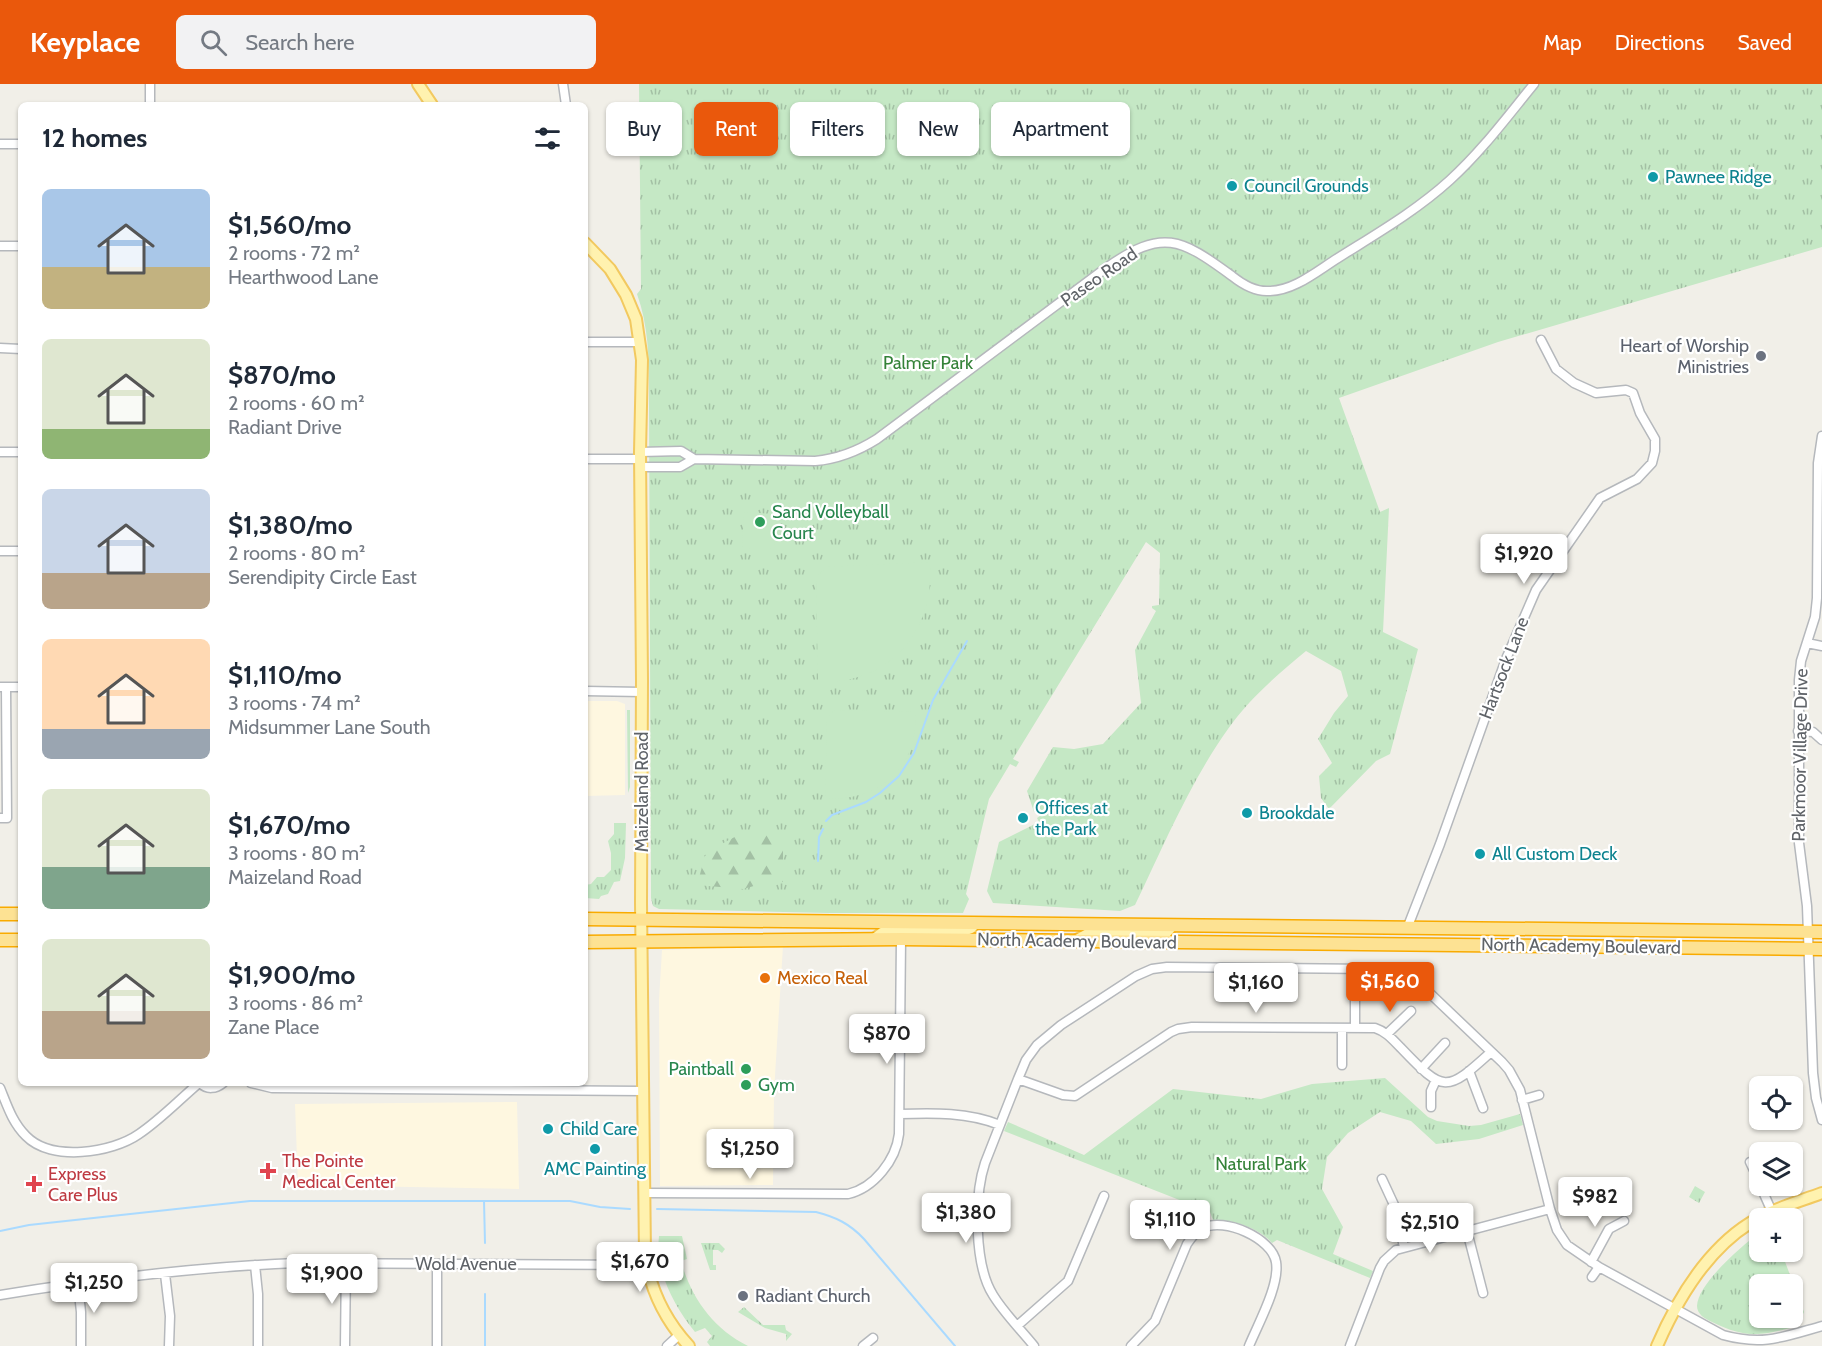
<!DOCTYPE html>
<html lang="en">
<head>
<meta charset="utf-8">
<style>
  body { margin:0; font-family:Cabin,sans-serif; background:#f2f2f3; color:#1f2937; height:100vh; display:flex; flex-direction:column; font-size:22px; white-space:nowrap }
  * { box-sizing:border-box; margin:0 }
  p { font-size:20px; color:#747a83 }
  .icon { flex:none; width:33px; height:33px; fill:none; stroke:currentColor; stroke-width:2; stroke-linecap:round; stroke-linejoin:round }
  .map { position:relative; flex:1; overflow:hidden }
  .sheet { position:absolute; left:18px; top:18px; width:570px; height:984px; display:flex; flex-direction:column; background:#fff; border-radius:9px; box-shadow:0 2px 4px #0004 }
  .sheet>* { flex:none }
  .hud { position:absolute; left:606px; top:18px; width:570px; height:54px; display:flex; gap:12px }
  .fabs { position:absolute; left:1749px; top:992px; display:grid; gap:12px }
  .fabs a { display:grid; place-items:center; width:54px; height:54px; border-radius:9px; background:#fff; box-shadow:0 2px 4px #0004; font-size:30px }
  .price { position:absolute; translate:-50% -51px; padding:0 14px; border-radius:6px; background:#fff; color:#222; font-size:20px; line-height:39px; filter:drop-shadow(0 2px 3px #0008) }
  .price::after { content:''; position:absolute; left:50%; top:36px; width:18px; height:14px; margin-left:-9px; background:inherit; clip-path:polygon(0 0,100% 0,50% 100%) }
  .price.on { background:#ea580c; color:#fff }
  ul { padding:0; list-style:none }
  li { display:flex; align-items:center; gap:18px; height:150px; padding:0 24px }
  li span { display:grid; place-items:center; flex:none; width:168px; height:120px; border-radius:9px; color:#555 }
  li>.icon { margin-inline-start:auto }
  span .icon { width:72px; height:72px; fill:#fffc; stroke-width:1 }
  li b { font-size:26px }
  h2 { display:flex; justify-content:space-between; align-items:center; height:72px; padding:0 24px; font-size:26px }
  .pill { padding:0 21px; border-radius:9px; background:#fff; box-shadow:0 2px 4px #0004; font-size:21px; line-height:54px }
  .pill.on { background:#ea580c; color:#fff }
  header { display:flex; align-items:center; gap:36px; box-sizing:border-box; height:84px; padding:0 30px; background:#ea580c; color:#fff }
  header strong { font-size:28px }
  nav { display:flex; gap:33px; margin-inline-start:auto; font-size:21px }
  .search { width:420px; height:54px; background:#f2f2f3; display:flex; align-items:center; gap:15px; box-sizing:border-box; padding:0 21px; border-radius:9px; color:#747a83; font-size:22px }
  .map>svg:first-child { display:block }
</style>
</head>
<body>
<header>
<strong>Keyplace</strong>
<div class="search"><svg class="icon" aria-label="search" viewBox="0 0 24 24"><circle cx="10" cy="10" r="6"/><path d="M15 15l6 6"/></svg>Search here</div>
<nav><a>Map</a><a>Directions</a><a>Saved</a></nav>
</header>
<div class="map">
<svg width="1822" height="1262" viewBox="0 0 1822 1262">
  <defs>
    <pattern id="grass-tufts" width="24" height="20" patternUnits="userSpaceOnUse" patternTransform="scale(1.5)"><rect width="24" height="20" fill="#c5e8c5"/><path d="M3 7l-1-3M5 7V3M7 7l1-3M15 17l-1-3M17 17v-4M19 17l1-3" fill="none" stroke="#a3c0a4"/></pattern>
    <pattern id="forest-firs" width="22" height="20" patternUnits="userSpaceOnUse" patternTransform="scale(1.5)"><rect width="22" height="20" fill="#c5e8c5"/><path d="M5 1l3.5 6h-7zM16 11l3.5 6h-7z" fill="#a3c0a4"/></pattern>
  </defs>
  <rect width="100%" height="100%" fill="#f1efe8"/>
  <path fill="#fef7e0" d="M 585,617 L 617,617 L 625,620 L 625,711 L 585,712 Z
    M 783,862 L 774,1008 L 773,1101 L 660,1102 L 659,916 L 662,866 Z
    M 517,1018 L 519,1105 L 298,1101 L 295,1020 Z"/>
  <path fill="url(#grass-tufts)" fill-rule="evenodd" d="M 639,0 L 1822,0 L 1822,163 L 1498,258 L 1339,314 L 1380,428 L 1389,424 L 1383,548 L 1418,565 L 1390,670 L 1376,677 L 1329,725 L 1321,714 L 1319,692 L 1332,679 L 1318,655 L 1334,629 L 1348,612 L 1341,587 L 1306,567 C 1278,590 1249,615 1228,645 C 1189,700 1164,761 1135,821 L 1120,827 L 993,819 L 987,807 L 999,758 L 1039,738 L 1037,734 L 1040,732 L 1037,727 L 1034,728 L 1027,707 L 1053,663 L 1074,665 L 1103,660 L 1141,619 L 1135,566 L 1156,527 L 1152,524 L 1152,522 L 1159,521 L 1160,469 L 1146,458 L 1013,675 L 1019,678 L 1016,683 L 1010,680 L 989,715 L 966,810 L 969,815 L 963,829 L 828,829 L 659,825 L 653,822 L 651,814 L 649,321 C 649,283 650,246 637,210 L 641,205 Z
    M 627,626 L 630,626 L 630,703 L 628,709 Z
    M 626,739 L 625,774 L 620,797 L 614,798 L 608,810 L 601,812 L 599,815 L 585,814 L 585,801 L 591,800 L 597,793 L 604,793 L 611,786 L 611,769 L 608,757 L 614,750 L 614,739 Z
    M 1385,994 L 1428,1033 L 1437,1037 L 1469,1042 L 1481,1041 L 1520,1030 L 1523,1041 L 1479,1055 L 1436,1060 L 1411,1037 L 1380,1028 L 1348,1049 L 1327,1073 L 1322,1105 L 1343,1143 L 1333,1170 L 1373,1187 L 1370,1194 L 1277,1156 L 1272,1159 C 1260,1144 1231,1135 1213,1136 L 1210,1128 L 1004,1047 L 1008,1038 L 1084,1071 L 1173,1005 L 1261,1015 L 1312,1000 Z
    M 1695,1102 L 1705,1108 L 1699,1119 L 1689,1113 Z
    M 1759,1149 L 1760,1167 L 1781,1167 L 1804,1228 L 1797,1242 C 1761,1252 1747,1255 1712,1238 C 1705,1235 1697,1230 1697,1222 C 1698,1199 1742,1162 1759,1149 ZM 1760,1200 L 1792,1200 L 1792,1233 L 1760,1233 Z
    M 659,1152 L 682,1152 L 687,1175 L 681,1177 L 682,1181 C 693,1216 714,1245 748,1262 L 710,1262 L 707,1258 L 712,1252 L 705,1244 L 695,1248 C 674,1222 655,1187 659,1152 Z
    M 701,1159 L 719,1159 L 725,1165 L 722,1169 L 718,1166 L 713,1166 L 713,1181 L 716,1181 L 716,1186 L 710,1186 Z
    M 744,1223 L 763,1241 L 785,1241 L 786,1246 L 792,1250 L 786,1257 L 786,1250 L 765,1244 L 738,1228 Z"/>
  <path fill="url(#forest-firs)" d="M 746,747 L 783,749 L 783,798 L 761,800 L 743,805 L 697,801 L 705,772 L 712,765 Z"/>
  <path fill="#c5e8c5" d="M 744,428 L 776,430 L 774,465 L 742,464 Z
    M 930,478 C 935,548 889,601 818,598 L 816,494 L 826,483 Z
    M 835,626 L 916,628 C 917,685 881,716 825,715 L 827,633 Z"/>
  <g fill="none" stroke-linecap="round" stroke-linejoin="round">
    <path stroke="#aadaff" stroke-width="2" d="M 826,737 L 832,731 L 866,718 L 880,709 L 899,692 L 914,669 L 933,616 L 967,557
      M 818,777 L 819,753 L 823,745
      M 484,1117 L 485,1159
      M 657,1125 L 816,1128 C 836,1133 850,1140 864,1155 L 955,1262
      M 0,1147 L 29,1141 L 250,1117 L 570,1117 L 600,1123 L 630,1125
      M 485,1210 L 485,1262"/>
    <defs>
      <path id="minor" d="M 563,0 L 566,21
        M 150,21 L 150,0
        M 0,60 L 21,60
        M 0,162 L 21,162
        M 585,258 L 640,258
        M 0,264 L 21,265
        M 1822,352 L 1818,379 L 1817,514 L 1815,533 L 1801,577 L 1799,596 L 1799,759 L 1807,822 L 1813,989 L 1816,1014 L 1822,1036
        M 0,368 L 21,368
        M 640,368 L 681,367 L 694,375
        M 585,375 L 640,375
        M 640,383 L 680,383 L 694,375 L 815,377 C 838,375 858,367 877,355 L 1106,184 C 1163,144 1180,154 1232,192 C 1242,200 1255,208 1269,207 C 1294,207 1317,187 1338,174 C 1376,150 1416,127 1450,96 C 1481,68 1507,33 1534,0
        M 0,467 L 21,467
        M 1807,559 L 1822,562
        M 0,603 L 21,603
        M 585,607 L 642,608
        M 1798,647 L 1813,648 L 1822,656
        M 0,734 L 7,734 L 6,603
        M 1408,842 L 1440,760 L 1506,575 L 1536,506 L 1600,414 L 1637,395 L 1652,379 L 1655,367 L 1655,355 L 1640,329 L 1633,309 L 1626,306 L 1596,309 L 1574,299 L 1556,285 L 1541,256
        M 1355,910 L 1355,944
        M 1342,944 L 1342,981
        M 1387,950 L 1411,927
        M 1421,985 L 1445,959
        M 1469,987 L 1483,1024
        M 1018,995 L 1063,1011 L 1075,1012 L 1171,948 L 1178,945 L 1192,943 L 1375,944 C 1387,948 1393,956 1401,964 C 1444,1009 1446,1009 1491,968
        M 200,999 C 207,1006 216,1005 223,999
        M 251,999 L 272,1004 L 643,1007
        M 0,1004 C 7,1021 12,1038 26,1052 C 51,1078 112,1069 139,1050 C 160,1036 179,1016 199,999
        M 1522,1016 L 1539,1011
        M 1431,1023 L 1431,1007 L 1436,996
        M 900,1030 C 934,1029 968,1028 1000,1041
        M 1750,1078 L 1760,1099
        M 1382,1095 L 1395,1123 L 1404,1163
        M 1760,1101 L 1772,1128
        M 644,1109 L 848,1110 C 874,1104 896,1076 899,1050 L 901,855
        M 1467,1147 L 1483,1209
        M 1591,1178 L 1609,1145 L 1624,1137
        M 255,1181 L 258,1210 L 258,1262
        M 165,1190 L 170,1232 L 169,1262
        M 1592,1193 L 1599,1183
        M 78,1200 L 81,1228 L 81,1262
        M 0,1211 C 98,1195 197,1183 296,1179 L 647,1181
        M 1017,1242 L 1068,1197 L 1104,1112
        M 345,1262 L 346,1179
        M 437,1262 L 437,1180
        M 667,1262 L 679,1251
        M 863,1262 L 873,1254
        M 1034,1262 C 1021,1246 1004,1229 993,1211 C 974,1181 974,1112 985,1079 L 1018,995 L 1026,976 L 1037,961 L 1061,941 L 1136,892 L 1152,885 L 1167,883 L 1374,885 L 1402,889 L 1418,898 L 1502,978 L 1509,986 L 1520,1006 L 1550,1125 L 1557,1146 L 1567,1161 L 1599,1183 L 1723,1251 C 1763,1262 1783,1253 1822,1242
        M 1131,1262 L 1155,1237 L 1187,1160 C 1191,1154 1196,1147 1203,1144 C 1224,1133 1272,1154 1276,1178 C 1280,1201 1258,1240 1249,1262
        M 1350,1262 L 1380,1184 L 1384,1177 L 1396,1166 L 1550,1125"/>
      <path id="major" d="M 418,0 L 432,21
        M 585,159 L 610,185 L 626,211 L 636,235 L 642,276 L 640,368 L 642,596 L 641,819 L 645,1170 C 650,1205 665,1236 689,1262
        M 874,855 L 882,849 L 893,847 L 963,847 L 971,844 L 975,840
        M 1075,857 L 1088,850 L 1165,850 L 1173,841
        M 1657,1262 C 1677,1216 1707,1166 1750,1139 C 1772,1125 1798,1118 1822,1109"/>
      <path id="highway" d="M 0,830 L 21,830
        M 585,835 L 1822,848
        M 0,856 L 21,856
        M 585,858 L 901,855 L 1822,865"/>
    </defs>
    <use href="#minor" stroke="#b5b8bc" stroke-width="11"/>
    <use href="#major" stroke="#f2c960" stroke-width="14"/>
    <use href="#highway" stroke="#f9ab00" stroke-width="15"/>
    <use href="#minor" stroke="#fff" stroke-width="8"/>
    <use href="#major" stroke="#fff2af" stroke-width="10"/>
    <use href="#highway" stroke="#fde293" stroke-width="12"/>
  </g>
  <g fill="#0f9aa8" stroke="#fff" stroke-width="2">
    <circle cx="1653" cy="93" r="6"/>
    <circle cx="1232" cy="102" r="6"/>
    <circle cx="1247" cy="729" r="6"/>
    <circle cx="1023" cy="734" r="6"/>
    <circle cx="1480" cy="770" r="6"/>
    <circle cx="548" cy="1045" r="6"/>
    <circle cx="595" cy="1065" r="6"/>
  </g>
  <g fill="#6b7280" stroke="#fff" stroke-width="2">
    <circle cx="1761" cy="272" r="6"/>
    <circle cx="743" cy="1212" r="6"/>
  </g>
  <g fill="#2e9e5b" stroke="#fff" stroke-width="2">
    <circle cx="760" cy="438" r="6"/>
    <circle cx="746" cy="985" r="6"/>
    <circle cx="746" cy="1001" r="6"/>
  </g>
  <circle fill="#e8710a" stroke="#fff" stroke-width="2" cx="765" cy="894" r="6"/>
  <g fill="#e0444e" stroke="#fff" stroke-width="2">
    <path d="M265 1078h6v6h6v6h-6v6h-6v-6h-6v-6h6z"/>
    <path d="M31 1091h6v6h6v6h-6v6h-6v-6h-6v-6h6z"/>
  </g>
  <g text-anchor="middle" stroke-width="4.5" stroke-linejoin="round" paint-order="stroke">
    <g font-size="18" fill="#0d838f" stroke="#fff" text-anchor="start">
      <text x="1665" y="99">Pawnee Ridge</text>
      <text x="1244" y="108">Council Grounds</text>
      <text x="1035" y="730">Offices at<tspan x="1035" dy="21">the Park</tspan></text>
      <text x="1259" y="735">Brookdale</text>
      <text x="1492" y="776">All Custom Deck</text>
      <text x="560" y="1051">Child Care</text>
      <text x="595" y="1091" text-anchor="middle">AMC Painting</text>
    </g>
    <g font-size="18" fill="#5f6368" stroke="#fff">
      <text transform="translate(1099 193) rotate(-35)" y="6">Paseo Road</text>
      <text transform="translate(1504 584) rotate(-69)" y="6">Hartsock Lane</text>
      <text transform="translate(1800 671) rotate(-89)" y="6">Parkmoor Village Drive</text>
      <text transform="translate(642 708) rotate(-90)" y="6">Maizeland Road</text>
      <text transform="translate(1077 857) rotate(1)" y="6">North Academy Boulevard</text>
      <text transform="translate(1581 862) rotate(1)" y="6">North Academy Boulevard</text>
      <text x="466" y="1186">Wold Avenue</text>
    </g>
    <g font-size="18" fill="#5b616d" stroke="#fff" text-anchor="end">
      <text x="1749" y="268">Heart of Worship<tspan x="1749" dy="21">Ministries</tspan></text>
      <text x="755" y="1218" text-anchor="start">Radiant Church</text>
    </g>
    <g font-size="18" fill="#348238" stroke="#fff">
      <text x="928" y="285">Palmer Park</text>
      <text x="1261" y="1086">Natural Park</text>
    </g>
    <g font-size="18" fill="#27864d" stroke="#fff" text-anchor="start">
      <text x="772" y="434">Sand Volleyball<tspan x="772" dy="21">Court</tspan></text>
      <text x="734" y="991" text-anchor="end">Paintball</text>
      <text x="758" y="1007">Gym</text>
    </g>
    <g font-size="18" fill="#c56008" stroke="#fff" text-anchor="start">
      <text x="777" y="900">Mexico Real</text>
    </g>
    <g font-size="18" fill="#be3a42" stroke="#fff" text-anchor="start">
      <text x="282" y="1083">The Pointe<tspan x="282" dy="21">Medical Center</tspan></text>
      <text x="48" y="1096">Express<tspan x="48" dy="21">Care Plus</tspan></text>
    </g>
  </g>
</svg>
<div class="fabs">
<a><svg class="icon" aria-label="locate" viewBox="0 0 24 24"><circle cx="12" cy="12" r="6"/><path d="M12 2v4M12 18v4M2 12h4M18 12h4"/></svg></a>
<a><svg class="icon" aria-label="layers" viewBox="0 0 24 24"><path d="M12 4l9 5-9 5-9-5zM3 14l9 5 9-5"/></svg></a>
<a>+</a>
<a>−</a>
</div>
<b class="price" style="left:1524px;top:501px">$1,920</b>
<b class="price on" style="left:1390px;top:929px">$1,560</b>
<b class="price" style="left:1256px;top:930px">$1,160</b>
<b class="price" style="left:887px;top:981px">$870</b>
<b class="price" style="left:750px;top:1096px">$1,250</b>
<b class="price" style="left:1595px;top:1144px">$982</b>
<b class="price" style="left:966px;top:1160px">$1,380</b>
<b class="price" style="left:1170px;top:1167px">$1,110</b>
<b class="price" style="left:1430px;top:1170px">$2,510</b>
<b class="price" style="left:640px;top:1209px">$1,670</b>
<b class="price" style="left:332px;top:1221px">$1,900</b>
<b class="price" style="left:94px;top:1230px">$1,250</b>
<div class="hud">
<a class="pill">Buy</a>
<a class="pill on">Rent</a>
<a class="pill">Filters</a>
<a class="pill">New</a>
<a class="pill">Apartment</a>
</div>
<section class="sheet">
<h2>12 homes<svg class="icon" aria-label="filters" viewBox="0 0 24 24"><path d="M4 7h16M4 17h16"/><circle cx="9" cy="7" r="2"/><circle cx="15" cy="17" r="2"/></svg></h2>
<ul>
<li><span style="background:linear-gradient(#a9c7e8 65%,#c2b280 0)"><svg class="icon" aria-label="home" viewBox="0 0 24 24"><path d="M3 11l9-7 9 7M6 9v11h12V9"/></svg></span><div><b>$1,560/mo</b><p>2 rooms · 72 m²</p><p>Hearthwood Lane</p></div></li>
<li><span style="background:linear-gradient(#dfe7d0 75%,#8fb573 0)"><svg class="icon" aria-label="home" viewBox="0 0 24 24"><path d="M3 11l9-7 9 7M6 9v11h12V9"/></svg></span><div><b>$870/mo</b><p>2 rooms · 60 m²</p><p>Radiant Drive</p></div></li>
<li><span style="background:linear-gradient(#c9d6e8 70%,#b9a48a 0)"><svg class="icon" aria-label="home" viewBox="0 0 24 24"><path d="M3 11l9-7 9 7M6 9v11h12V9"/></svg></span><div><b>$1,380/mo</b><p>2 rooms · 80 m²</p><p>Serendipity Circle East</p></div></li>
<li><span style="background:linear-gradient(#ffd9b3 75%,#9aa5b1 0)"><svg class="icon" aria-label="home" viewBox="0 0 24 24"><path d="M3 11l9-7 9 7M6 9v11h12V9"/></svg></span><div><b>$1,110/mo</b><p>3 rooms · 74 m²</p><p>Midsummer Lane South</p></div></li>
<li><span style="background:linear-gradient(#dfe7d0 65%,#7fa58c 0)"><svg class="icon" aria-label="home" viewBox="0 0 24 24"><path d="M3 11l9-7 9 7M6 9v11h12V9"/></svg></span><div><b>$1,670/mo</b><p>3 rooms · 80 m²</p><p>Maizeland Road</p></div></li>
<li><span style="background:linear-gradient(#dfe7d0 60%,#b9a48a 0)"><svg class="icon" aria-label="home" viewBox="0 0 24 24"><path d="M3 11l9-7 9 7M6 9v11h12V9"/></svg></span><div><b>$1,900/mo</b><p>3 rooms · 86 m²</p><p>Zane Place</p></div></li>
</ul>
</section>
</div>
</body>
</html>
